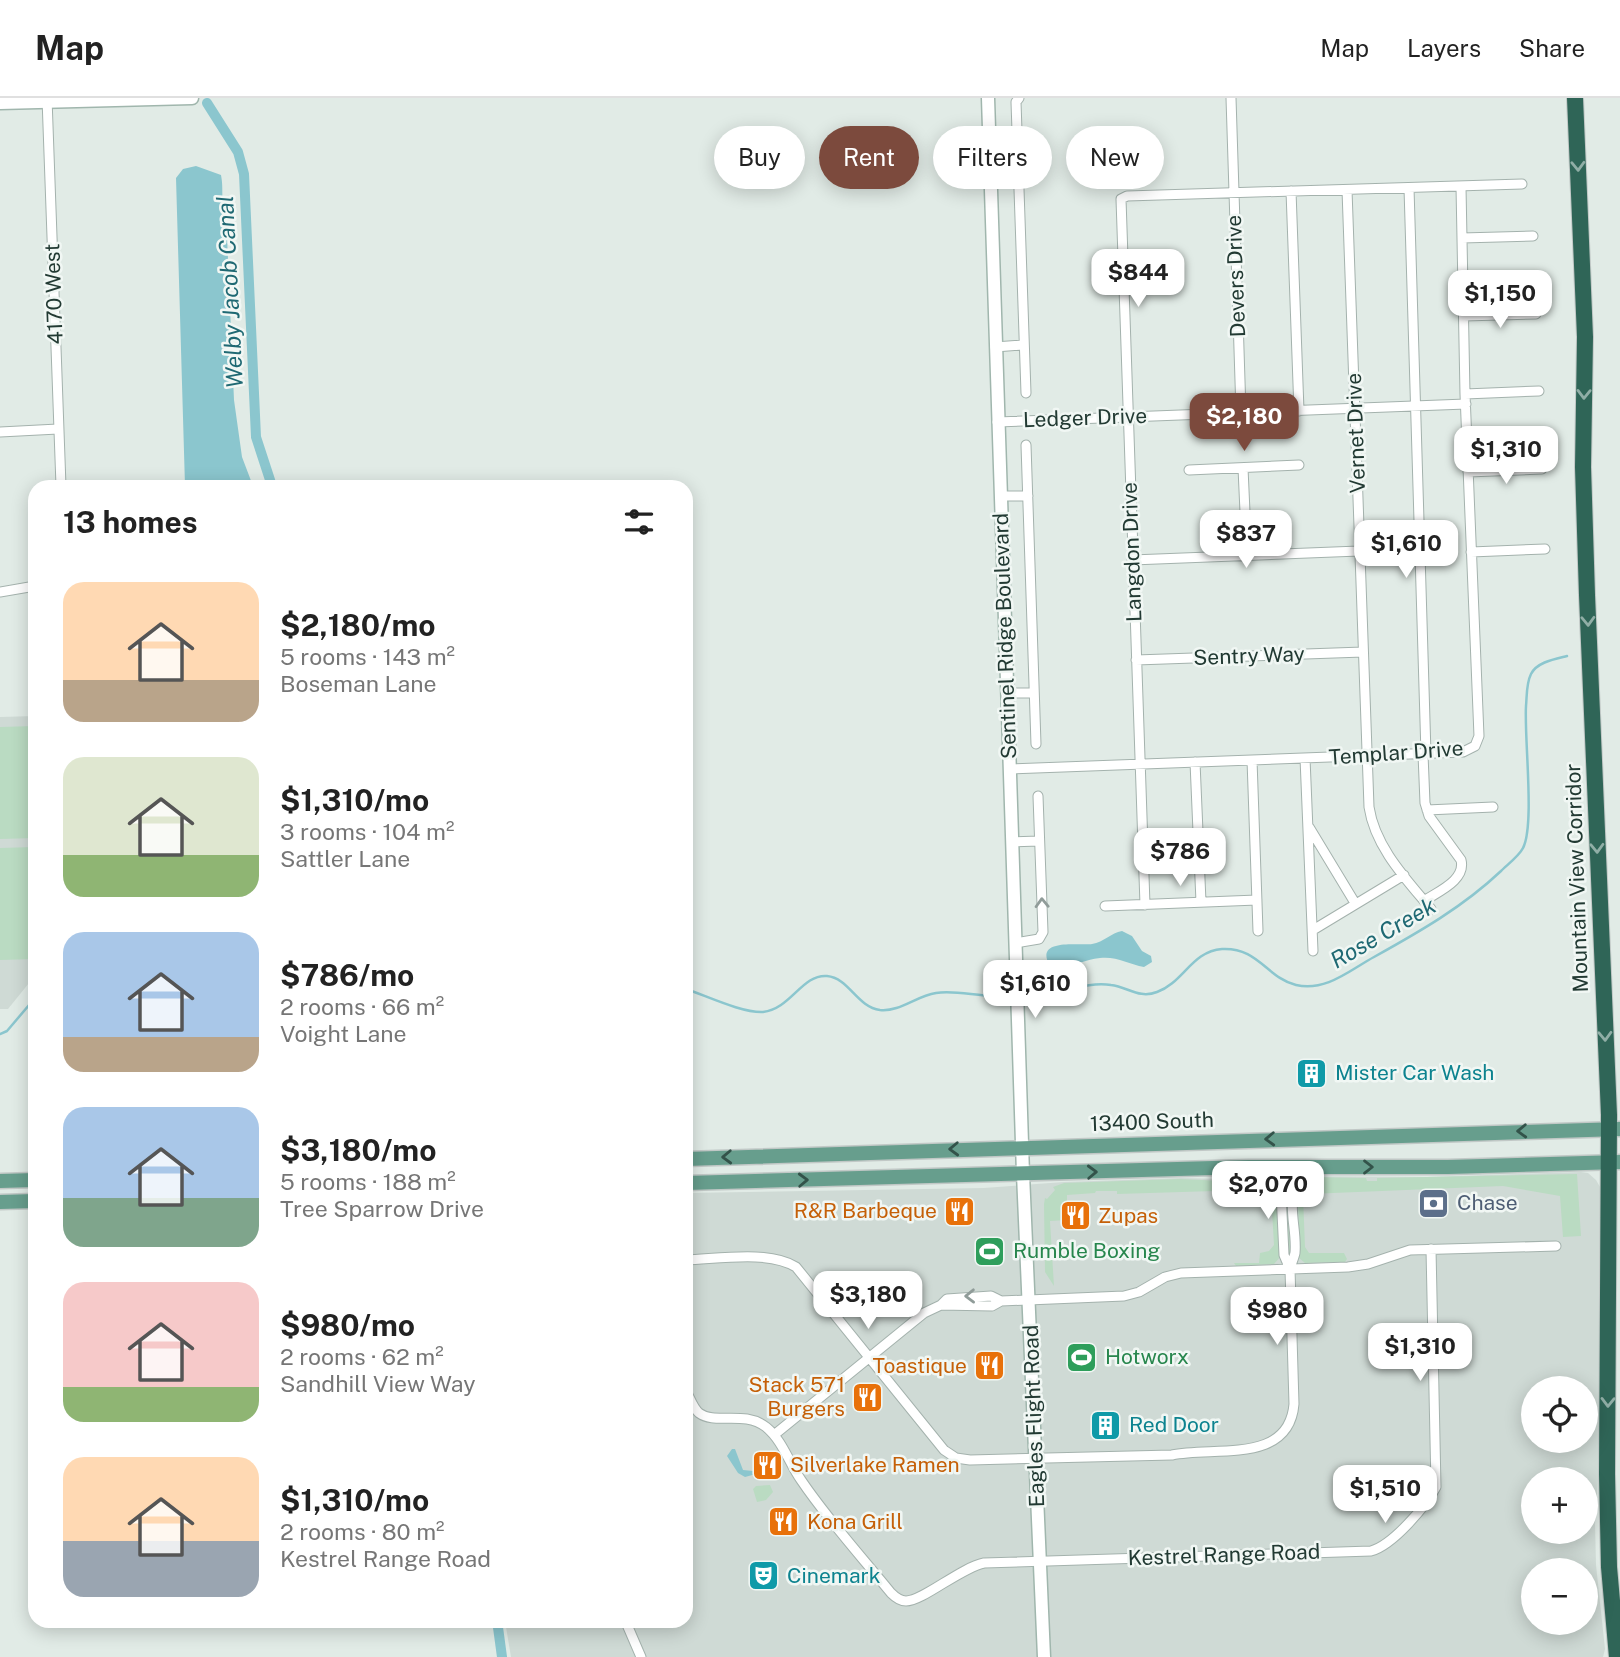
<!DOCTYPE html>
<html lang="en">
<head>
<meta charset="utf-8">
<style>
  body { margin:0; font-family:"Public Sans",sans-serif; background:#f6f6f6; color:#222; height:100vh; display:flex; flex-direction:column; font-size:26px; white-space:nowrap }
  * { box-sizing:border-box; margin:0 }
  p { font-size:23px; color:#767676 }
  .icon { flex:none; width:38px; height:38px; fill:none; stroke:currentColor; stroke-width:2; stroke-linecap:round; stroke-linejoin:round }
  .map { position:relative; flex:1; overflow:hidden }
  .sheet { position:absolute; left:28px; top:382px; width:665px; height:1148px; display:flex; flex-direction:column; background:#fff; border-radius:21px; box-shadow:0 4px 18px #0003 }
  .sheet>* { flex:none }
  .top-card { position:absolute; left:714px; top:28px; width:665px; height:63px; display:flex; gap:14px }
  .buttons { position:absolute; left:1521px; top:1278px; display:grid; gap:14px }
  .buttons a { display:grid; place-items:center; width:77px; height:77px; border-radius:50%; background:#fff; box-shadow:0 4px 18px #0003; font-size:35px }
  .price { position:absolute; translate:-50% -60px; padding:0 16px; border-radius:14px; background:#fff; color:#222; font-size:23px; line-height:46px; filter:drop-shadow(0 2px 4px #0008) }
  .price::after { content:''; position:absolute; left:50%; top:42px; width:21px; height:16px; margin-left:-10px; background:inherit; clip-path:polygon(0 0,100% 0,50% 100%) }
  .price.current { background:#7c4a3d; color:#fff }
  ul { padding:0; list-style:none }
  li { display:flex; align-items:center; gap:21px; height:175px; padding:0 35px }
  li span { display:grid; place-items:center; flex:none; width:196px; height:140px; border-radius:21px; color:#555 }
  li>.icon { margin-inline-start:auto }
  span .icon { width:84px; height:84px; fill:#fffc; stroke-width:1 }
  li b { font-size:30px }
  h2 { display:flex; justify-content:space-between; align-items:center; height:84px; padding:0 35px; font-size:30px }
  .pill { padding:0 24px; border-radius:32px; background:#fff; box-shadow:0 4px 18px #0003; font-size:24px; line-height:63px }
  .pill.current { background:#7c4a3d; color:#fff }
  header { display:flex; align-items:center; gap:42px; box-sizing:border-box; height:98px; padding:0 35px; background:#fff; border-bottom:2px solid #e0e0e0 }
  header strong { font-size:33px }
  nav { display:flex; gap:38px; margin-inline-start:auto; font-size:24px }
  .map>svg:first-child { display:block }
</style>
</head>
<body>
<header>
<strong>Map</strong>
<nav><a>Map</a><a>Layers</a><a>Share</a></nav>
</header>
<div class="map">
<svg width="1620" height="1559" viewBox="0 0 1620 1559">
  <rect width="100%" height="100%" fill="#e1ebe6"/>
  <path fill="#cfdad5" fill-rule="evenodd" d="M 35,618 L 35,884 L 29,885 L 8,911 L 0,911 L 0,619 Z
    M 1581,1074 L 1588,1075 L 1596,1082 L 1600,1089 L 1599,1368 L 1595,1426 L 1596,1467 L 1605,1551 L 1603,1559 L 511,1559 L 505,1523 L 686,1522 L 686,1095 L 984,1090 L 1064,1084 L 1181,1080 L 1261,1082 L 1276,1078 L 1427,1079 ZM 1533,1290 L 1586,1290 L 1586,1342 L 1533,1342 ZM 1533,1381 L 1586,1381 L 1586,1433 L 1533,1433 ZM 1533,1472 L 1586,1472 L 1586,1524 L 1533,1524 Z"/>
  <path fill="#badbc2" d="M 35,628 L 35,740 L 0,741 L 0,629 Z
    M 35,749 L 35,861 L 0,862 L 0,750 Z
    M 1577,1076 L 1581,1138 L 1563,1139 L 1560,1098 L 1503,1088 L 1309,1096 L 1303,1098 L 1305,1149 L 1309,1155 L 1344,1155 L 1347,1161 L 1345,1164 L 1305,1165 L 1299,1160 L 1298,1092 L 1301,1087 L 1325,1088 L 1300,1085 L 1309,1079 L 1366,1080 L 1367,1083 L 1377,1083 L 1377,1080 Z
    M 1276,1078 L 1297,1080 L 1293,1086 L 1292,1155 L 1287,1155 Z
    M 1179,1081 L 1246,1084 L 1247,1092 L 1117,1096 L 1117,1093 L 1096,1093 L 1095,1095 L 1067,1097 L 1067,1122 L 1050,1123 L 1054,1188 L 1045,1174 L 1044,1106 L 1045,1100 L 1047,1101 L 1055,1092 L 1053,1089 L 1064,1085 Z
    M 1264,1083 L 1275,1089 L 1279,1098 L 1281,1158 L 1274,1166 L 1236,1168 L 1234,1165 L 1259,1165 L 1260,1155 L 1269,1153 L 1274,1147 L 1271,1096 L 1263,1092 L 1248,1092 L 1248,1084 Z
    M 770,1387 L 773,1394 L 766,1402 L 757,1404 L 753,1391 L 756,1388 Z"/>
  <path fill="#8bc6ce" d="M 196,68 L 221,77 C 224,93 220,99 226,115 L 234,302 L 242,359 L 253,388 L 185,388 L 176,80 L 183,71 Z
    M 1122,833 L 1132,838 L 1142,853 L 1151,858 L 1152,864 L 1144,869 C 1129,866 1116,858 1100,860 C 1082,862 1068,872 1050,868 C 1033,839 1081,848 1092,846 C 1104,844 1111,835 1122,833 Z
    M 732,1351 L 735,1351 L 743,1372 L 753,1373 L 756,1376 L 745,1379 L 738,1375 L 727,1358 Z"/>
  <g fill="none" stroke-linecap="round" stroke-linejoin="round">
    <path stroke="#8bc6ce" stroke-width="2.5" d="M 686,891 C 707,898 742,915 763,914 C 791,911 802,876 827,878 C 849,880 857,909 880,912 C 900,914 916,898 936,895 C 955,892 975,898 995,898
      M 1044,897 C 1065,894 1090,883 1111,887 C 1128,889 1139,901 1157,894 C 1183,885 1192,853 1222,851 C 1258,849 1267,880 1296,887 C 1326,894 1350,872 1374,859 C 1419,834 1463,809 1501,773 C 1507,767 1519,758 1523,750 C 1535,727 1524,640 1526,608 C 1527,598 1526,586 1531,576 C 1537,564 1555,561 1567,558
      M 0,936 L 7,933 L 35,900"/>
    <path stroke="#8bc6ce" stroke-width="10" d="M 207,5 L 238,54 L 244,76 L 256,339 L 272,388
      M 497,1522 L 502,1559"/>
    <defs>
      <path id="street" d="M 47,0 L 61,388
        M 1019,0 L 1016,4 L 1026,295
        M 1231,0 L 1241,314
        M 988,48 L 1017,47
        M 1409,90 L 1426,656
        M 1347,92 L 1369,709 C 1375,749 1406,781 1431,811
        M 1291,93 L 1299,313
        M 1462,140 L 1533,138
        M 1464,218 L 1536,216
        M 995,249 L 1023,247
        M 1465,296 L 1539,293
        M 997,324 L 1466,306
        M 0,334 L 58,331
        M 1026,347 L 1036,646
        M 1243,370 L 1247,458
        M 1189,372 L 1299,367
        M 1468,374 L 1542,371
        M 1000,398 L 1028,398
        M 1471,454 L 1545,451
        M 1132,462 L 1359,453
        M 0,494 L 35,488
        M 1136,562 L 1363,554
        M 1006,595 L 1034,595
        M 1423,656 L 1425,705 L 1429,718 L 1461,762 C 1466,782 1439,793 1424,803
        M 1305,660 L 1313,853
        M 1252,662 L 1258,833
        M 1195,664 L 1201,804
        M 1009,671 L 1463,654 L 1475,648 L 1479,638 L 1465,296 L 1461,89
        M 1427,712 L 1493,709
        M 1309,729 L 1355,805
        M 1012,744 L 1039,743
        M 1145,807 L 1121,101 L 1127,98 L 1522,86
        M 1105,808 L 1257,802
        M 1313,832 L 1404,777
        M 1015,845 L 1039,841 L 1043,834 L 1038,698
        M 686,1162 C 718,1161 769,1152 796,1169 L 944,1352 L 956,1360 L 970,1362 L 1172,1357 C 1214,1348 1289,1367 1294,1306 L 1290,1171 L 1284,1157 L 1281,1094 L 1272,1082 L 1251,1070
        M 1290,1171 C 1291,1166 1294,1160 1295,1155 C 1298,1123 1278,1090 1314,1072
        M 941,1207 L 992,1208 L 1001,1203 L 1124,1198 L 1139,1194 L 1165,1179 L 1181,1175 L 1348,1169 L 1368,1166 L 1410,1152 L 1556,1148
        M 686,1293 C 690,1300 693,1310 699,1315 C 715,1327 744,1312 766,1329 C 783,1343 789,1365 801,1382 C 828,1422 861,1458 891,1495 C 895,1499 900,1503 906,1503 C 923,1503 960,1470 984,1465 L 1371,1453 C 1393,1447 1426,1408 1436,1389 L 1431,1151
        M 774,1337 L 924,1215 L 941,1207 L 947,1201 L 991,1198 L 1001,1203
        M 625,1522 L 641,1559"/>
      <path id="secondary" d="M 988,0 L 1023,1076 L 1044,1559
        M 0,5 L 192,0"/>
      <path id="primary" d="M 686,1061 L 1620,1031
        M 0,1083 L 35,1082
        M 686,1085 L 1249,1069 L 1448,1069 L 1620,1064
        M 0,1104 L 35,1103"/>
      <path id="highway" d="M 1575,0 L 1585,239 L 1583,369 L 1587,497 L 1609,1017 L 1607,1376 L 1609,1469 L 1617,1559"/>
    </defs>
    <use href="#street" stroke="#a4b2ad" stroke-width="11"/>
    <use href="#secondary" stroke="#a0b6ad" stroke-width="15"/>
    <use href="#primary" stroke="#c1c8c6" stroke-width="17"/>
    <use href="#highway" stroke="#c1c8c6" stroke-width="18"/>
    <use href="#street" stroke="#fff" stroke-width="9"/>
    <use href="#secondary" stroke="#fff" stroke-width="12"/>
    <use href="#primary" stroke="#679e8d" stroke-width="14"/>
    <use href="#highway" stroke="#2f6557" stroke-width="16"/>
  </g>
  <defs><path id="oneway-chevron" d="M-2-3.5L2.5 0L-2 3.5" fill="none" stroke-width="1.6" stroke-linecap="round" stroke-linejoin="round" transform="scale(1.75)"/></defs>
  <g stroke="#90aea6">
    <use href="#oneway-chevron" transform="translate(1578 68) rotate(88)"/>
    <use href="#oneway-chevron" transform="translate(1584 296) rotate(91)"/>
    <use href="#oneway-chevron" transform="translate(1588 523) rotate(88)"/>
    <use href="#oneway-chevron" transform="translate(1597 750) rotate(88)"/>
    <use href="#oneway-chevron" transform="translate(1605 938) rotate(88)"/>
    <use href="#oneway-chevron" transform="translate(1608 1304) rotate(91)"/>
  </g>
  <g stroke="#909c99">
    <use href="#oneway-chevron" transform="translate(1042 805) rotate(-92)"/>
    <use href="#oneway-chevron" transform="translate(970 1198) rotate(179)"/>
  </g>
  <g stroke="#33534a">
    <use href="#oneway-chevron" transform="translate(1522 1033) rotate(178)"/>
    <use href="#oneway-chevron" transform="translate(1270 1041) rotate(178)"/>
    <use href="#oneway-chevron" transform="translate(954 1051) rotate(178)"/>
    <use href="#oneway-chevron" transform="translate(727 1059) rotate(178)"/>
    <use href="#oneway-chevron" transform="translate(1368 1069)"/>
    <use href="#oneway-chevron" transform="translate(1092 1074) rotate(-2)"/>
    <use href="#oneway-chevron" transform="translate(803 1082) rotate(-2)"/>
  </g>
  <defs>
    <symbol id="building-square" viewBox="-11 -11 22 22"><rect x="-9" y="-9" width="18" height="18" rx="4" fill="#0f9aa8" stroke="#f1f7f4"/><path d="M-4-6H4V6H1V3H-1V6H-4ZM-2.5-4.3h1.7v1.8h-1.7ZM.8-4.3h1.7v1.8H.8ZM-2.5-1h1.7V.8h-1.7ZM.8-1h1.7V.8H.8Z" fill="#fff"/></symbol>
    <symbol id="bank-square" viewBox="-11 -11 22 22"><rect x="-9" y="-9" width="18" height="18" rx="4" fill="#5c6f8a" stroke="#f1f7f4"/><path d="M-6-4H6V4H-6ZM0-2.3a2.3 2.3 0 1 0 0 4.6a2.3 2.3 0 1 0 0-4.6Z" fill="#fff"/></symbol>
    <symbol id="restaurant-square" viewBox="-11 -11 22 22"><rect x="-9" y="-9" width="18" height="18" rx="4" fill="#e8710a" stroke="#f1f7f4"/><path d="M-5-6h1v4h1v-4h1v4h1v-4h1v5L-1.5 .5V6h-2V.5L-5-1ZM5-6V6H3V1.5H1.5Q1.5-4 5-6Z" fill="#fff"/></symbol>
    <symbol id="stadium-square" viewBox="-11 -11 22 22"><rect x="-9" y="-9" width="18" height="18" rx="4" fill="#2e9e5b" stroke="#f1f7f4"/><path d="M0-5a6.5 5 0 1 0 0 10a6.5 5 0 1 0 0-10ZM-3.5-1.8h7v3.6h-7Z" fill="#fff"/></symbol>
    <symbol id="theatre-square" viewBox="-11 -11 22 22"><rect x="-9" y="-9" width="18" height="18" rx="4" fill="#0f9aa8" stroke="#f1f7f4"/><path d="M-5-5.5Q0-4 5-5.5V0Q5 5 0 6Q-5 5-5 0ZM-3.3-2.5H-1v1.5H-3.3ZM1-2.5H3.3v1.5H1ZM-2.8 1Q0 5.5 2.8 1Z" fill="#fff"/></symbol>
  </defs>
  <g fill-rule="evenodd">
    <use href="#building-square" x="1294" y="958" width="35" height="35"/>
    <use href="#bank-square" x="1416" y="1088" width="35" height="35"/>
    <use href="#restaurant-square" x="942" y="1096" width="35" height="35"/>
    <use href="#restaurant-square" x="1058" y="1100" width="35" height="35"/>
    <use href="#stadium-square" x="972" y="1136" width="35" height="35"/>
    <use href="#stadium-square" x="1064" y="1242" width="35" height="35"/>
    <use href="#restaurant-square" x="972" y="1250" width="35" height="35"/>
    <use href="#restaurant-square" x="850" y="1282" width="35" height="35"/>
    <use href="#building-square" x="1088" y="1310" width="35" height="35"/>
    <use href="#restaurant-square" x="750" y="1350" width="35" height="35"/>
    <use href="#restaurant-square" x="766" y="1406" width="35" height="35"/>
    <use href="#theatre-square" x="746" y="1460" width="35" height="35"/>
  </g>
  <g text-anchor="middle" stroke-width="5" stroke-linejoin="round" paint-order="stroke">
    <g font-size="21" fill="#223a33" stroke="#f1f7f4">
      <text transform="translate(1236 178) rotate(-92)" y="7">Devers Drive</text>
      <text transform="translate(54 196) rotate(-92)" y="7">4170 West</text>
      <text transform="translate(1085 320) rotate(-2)" y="7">Ledger Drive</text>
      <text transform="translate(1356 335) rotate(-92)" y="7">Vernet Drive</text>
      <text transform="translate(1132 454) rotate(-92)" y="7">Langdon Drive</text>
      <text transform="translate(1005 538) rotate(-92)" y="7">Sentinel Ridge Boulevard</text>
      <text transform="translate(1249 558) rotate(-2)" y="7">Sentry Way</text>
      <text transform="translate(1396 655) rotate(-4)" y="7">Templar Drive</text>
      <text transform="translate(1577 780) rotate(-92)" y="7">Mountain View Corridor</text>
      <text transform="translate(1152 1024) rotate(-2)" y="7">13400 South</text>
      <text transform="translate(1034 1318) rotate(-92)" y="7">Eagles Flight Road</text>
      <text transform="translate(1224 1457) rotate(-2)" y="7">Kestrel Range Road</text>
    </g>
    <g font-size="21" fill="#0d838f" stroke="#f1f7f4" text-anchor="start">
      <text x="1335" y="982">Mister Car Wash</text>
      <text x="1129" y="1334">Red Door</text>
      <text x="787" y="1485">Cinemark</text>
    </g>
    <g font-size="21" fill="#4e5e75" stroke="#f1f7f4" text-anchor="start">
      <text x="1457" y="1112">Chase</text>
    </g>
    <g font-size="21" fill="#c56008" stroke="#f1f7f4" text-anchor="end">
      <text x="937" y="1120">R&amp;R Barbeque</text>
      <text x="1098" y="1125" text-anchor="start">Zupas</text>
      <text x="967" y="1275">Toastique</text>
      <text x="845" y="1294">Stack 571<tspan x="845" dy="24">Burgers</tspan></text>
      <text x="790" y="1374" text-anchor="start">Silverlake Ramen</text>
      <text x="807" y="1431" text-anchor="start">Kona Grill</text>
    </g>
    <g font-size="21" fill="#27864d" stroke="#f1f7f4" text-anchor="start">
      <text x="1013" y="1160">Rumble Boxing</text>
      <text x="1105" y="1266">Hotworx</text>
    </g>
    <g font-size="23" font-style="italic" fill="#1f6973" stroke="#f1f7f4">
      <text transform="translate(230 194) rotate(-93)" y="8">Welby Jacob Canal</text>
      <text transform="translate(1383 835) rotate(-30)" y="8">Rose Creek</text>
    </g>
  </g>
</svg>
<div class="buttons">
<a><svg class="icon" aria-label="locate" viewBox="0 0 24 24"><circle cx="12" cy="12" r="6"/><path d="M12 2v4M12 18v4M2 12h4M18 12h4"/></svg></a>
<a>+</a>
<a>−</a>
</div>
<b class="price" style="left:1138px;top:211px">$844</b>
<b class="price" style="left:1500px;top:232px">$1,150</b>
<b class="price current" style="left:1244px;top:355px">$2,180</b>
<b class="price" style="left:1506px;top:388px">$1,310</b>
<b class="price" style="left:1246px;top:472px">$837</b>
<b class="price" style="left:1406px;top:482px">$1,610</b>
<b class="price" style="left:1180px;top:790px">$786</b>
<b class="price" style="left:1035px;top:922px">$1,610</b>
<b class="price" style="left:1268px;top:1123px">$2,070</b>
<b class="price" style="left:868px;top:1233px">$3,180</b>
<b class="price" style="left:1277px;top:1249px">$980</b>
<b class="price" style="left:1420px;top:1285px">$1,310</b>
<b class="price" style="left:1385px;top:1427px">$1,510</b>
<div class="top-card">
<a class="pill">Buy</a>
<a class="pill current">Rent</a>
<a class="pill">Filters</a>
<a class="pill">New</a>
</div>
<section class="sheet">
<h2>13 homes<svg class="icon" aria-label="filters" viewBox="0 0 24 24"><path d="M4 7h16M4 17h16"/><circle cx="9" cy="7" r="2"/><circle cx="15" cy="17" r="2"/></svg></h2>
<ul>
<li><span style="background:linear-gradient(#ffd9b3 70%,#b9a48a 0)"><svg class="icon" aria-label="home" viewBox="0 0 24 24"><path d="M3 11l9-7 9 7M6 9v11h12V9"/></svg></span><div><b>$2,180/mo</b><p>5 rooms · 143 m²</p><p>Boseman Lane</p></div></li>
<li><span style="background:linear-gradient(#dfe7d0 70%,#8fb573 0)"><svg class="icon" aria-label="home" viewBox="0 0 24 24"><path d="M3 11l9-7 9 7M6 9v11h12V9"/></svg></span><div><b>$1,310/mo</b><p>3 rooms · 104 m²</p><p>Sattler Lane</p></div></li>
<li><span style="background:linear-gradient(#a9c7e8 75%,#b9a48a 0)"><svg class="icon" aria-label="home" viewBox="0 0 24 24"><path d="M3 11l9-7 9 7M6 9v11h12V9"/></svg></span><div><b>$786/mo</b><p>2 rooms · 66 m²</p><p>Voight Lane</p></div></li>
<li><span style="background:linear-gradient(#a9c7e8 65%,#7fa58c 0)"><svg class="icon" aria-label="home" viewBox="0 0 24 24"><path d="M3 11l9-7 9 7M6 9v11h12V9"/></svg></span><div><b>$3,180/mo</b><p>5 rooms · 188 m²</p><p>Tree Sparrow Drive</p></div></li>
<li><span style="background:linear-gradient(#f6c9c9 75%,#8fb573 0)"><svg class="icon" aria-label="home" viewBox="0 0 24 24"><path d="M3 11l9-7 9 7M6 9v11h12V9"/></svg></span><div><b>$980/mo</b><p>2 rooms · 62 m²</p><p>Sandhill View Way</p></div></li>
<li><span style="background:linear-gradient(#ffd9b3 60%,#9aa5b1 0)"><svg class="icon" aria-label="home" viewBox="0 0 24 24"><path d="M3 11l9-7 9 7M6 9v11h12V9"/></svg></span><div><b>$1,310/mo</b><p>2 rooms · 80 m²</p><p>Kestrel Range Road</p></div></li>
</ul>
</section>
</div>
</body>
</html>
